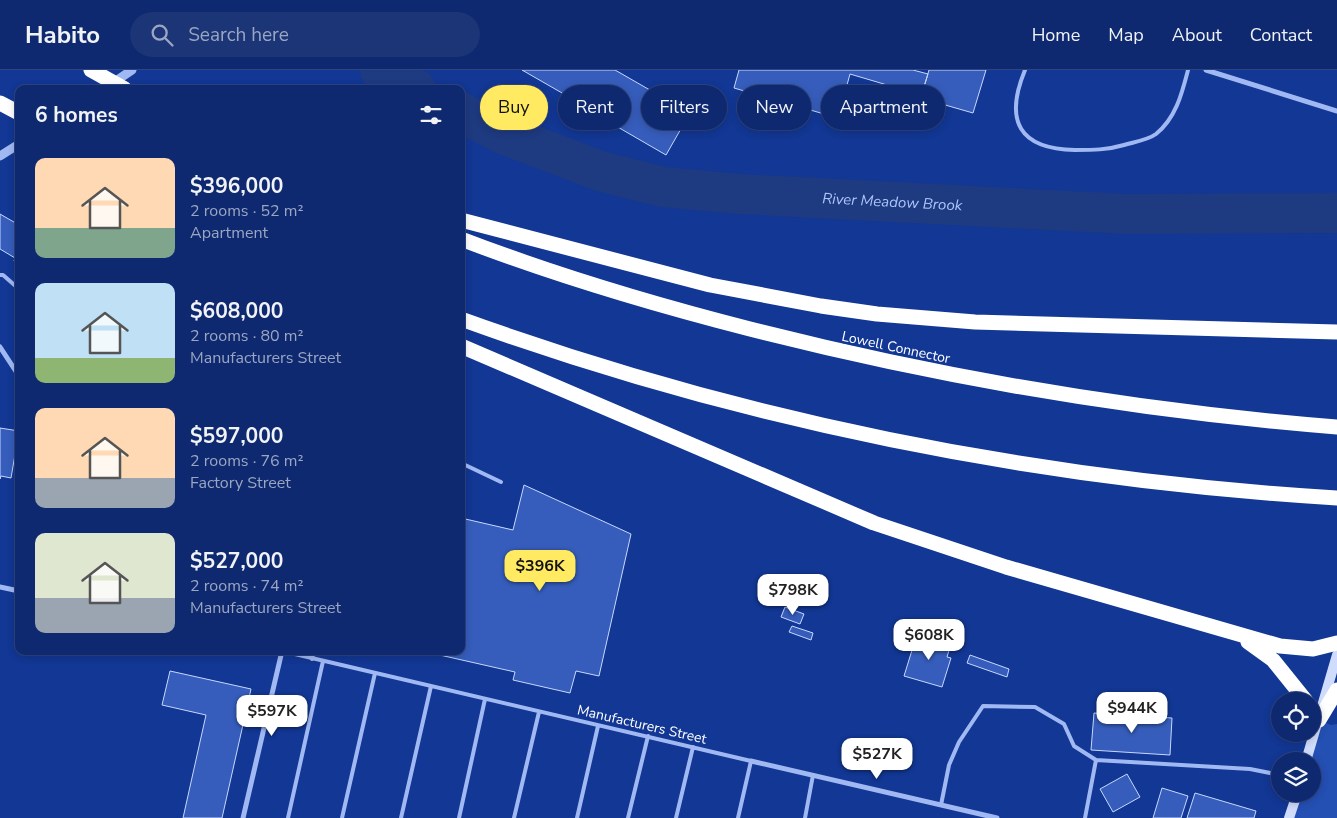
<!DOCTYPE html>
<html lang="en">
<head>
<meta charset="utf-8">
<style>
  body { margin:0; font-family:"Nunito Sans",sans-serif; background:#1c3577; color:#f1f3f6; height:100vh; display:flex; flex-direction:column; font-size:19px; white-space:nowrap }
  * { box-sizing:border-box; margin:0 }
  p { font-size:16px; color:#9ba6c3 }
  .icon { flex:none; width:28px; height:28px; fill:none; stroke:currentColor; stroke-width:2; stroke-linecap:round; stroke-linejoin:round }
  .map { position:relative; flex:1; overflow:hidden }
  .side { position:absolute; left:15px; top:15px; width:450px; height:570px; display:flex; flex-direction:column; background:#0e296f; border-radius:10px; box-shadow:0 2px 8px #0003,0 0 0 1px #2e4582 }
  .side>* { flex:none }
  .hud { position:absolute; left:480px; top:15px; width:475px; height:45px; display:flex; gap:10px }
  .buttons { position:absolute; left:1271px; top:622px; display:grid; gap:10px }
  .buttons a { display:grid; place-items:center; width:50px; height:50px; border-radius:50%; background:#0e296f; box-shadow:0 2px 8px #0003,0 0 0 1px #2e4582; font-size:25px }
  .price { position:absolute; translate:-50% -42px; padding:0 11px; border-radius:10px; background:#fff; color:#222; font-size:16px; line-height:32px; filter:drop-shadow(0 1px 2px #0008) }
  .price::after { content:''; position:absolute; left:50%; top:30px; width:15px; height:11px; margin-left:-8px; background:inherit; clip-path:polygon(0 0,100% 0,50% 100%) }
  .price.active { background:#ffea62; color:#111 }
  ul { padding:0; list-style:none }
  li { display:flex; align-items:center; gap:15px; height:125px; padding:0 20px }
  li span { display:grid; place-items:center; flex:none; width:140px; height:100px; border-radius:10px; color:#555 }
  li>.icon { margin-inline-start:auto }
  span .icon { width:60px; height:60px; fill:#fffc; stroke-width:1 }
  li b { font-size:21px }
  h2 { display:flex; justify-content:space-between; align-items:center; height:60px; padding:0 20px; font-size:21px }
  .chip { padding:0 18px; border-radius:22px; background:#0e296f; box-shadow:0 2px 8px #0003,0 0 0 1px #2e4582; font-size:18px; line-height:45px }
  .chip.active { background:#ffea62; color:#111 }
  header { display:flex; align-items:center; gap:30px; box-sizing:border-box; height:70px; padding:0 25px; background:#0e296f; border-bottom:1px solid #2e4582 }
  header strong { font-size:24px }
  nav { display:flex; gap:28px; margin-inline-start:auto; font-size:18px }
  .search { width:350px; height:45px; background:#1c3577; display:flex; align-items:center; gap:12px; box-sizing:border-box; padding:0 18px; border-radius:28px; color:#9ba6c3; font-size:19px }
  .map>svg:first-child { display:block }
</style>
</head>
<body>
<header>
<strong>Habito</strong>
<div class="search"><svg class="icon" aria-label="search" viewBox="0 0 24 24"><circle cx="10" cy="10" r="6"/><path d="M15 15l6 6"/></svg>Search here</div>
<nav><a>Home</a><a>Map</a><a>About</a><a>Contact</a></nav>
</header>
<div class="map">
<svg width="1337" height="748" viewBox="0 0 1337 748">
  <rect width="100%" height="100%" fill="#123794"/>
  <path fill="#244fb3" d="M 1319,650 L 1331,655 L 1337,654 L 1337,748 L 1289,748 L 1297,724 L 1312,724 L 1312,691 L 1306,691 Z"/>
  <g fill="none" stroke-linecap="round" stroke-linejoin="round">
    <g stroke="#1e3a80" stroke-width="40">
      <path d="M 380,0 L 416,19"/>
      <path id="s1" d="M 461,42 L 505,65 L 600,101 L 663,117 L 740,124 L 1127,144 L 1337,143"/>
    </g>
  </g>
  <path fill="#365dbb" stroke="#c8d8fd" d="M 522,0 L 615,0 L 690,43 L 666,85 L 578,34 L 577,37 L 567,32 L 569,27 Z
    M 739,0 L 913,0 L 928,4 L 921,25 L 850,4 L 838,48 L 734,18 Z
    M 929,0 L 986,0 L 973,43 L 921,28 Z
    M 0,144 L 19,155 L 19,194 L 14,191 L 15,188 L 0,179 Z
    M 0,358 L 19,361 L 11,408 L 1,406 L 0,409 Z
    M 524,415 L 631,464 L 599,606 L 576,601 L 570,623 L 513,610 L 515,602 L 422,581 L 461,581 L 461,448 L 513,460 Z
    M 785,537 L 804,544 L 800,554 L 781,547 Z
    M 792,556 L 813,563 L 811,570 L 789,562 Z
    M 917,564 L 951,574 L 947,587 L 951,588 L 942,617 L 904,606 Z
    M 970,585 L 1009,599 L 1007,607 L 967,593 Z
    M 170,601 L 251,619 L 222,748 L 183,748 L 206,645 L 162,635 Z
    M 1094,643 L 1172,648 L 1170,685 L 1091,680 Z
    M 1127,704 L 1140,727 L 1113,742 L 1100,719 Z
    M 1162,718 L 1188,726 L 1181,748 L 1153,748 Z
    M 1195,723 L 1256,741 L 1254,748 L 1187,748 Z"/>
  <g fill="none" stroke-linecap="round" stroke-linejoin="round">
    <path stroke="#a1b9f3" stroke-width="4" d="M 1025,0 C 1004,51 1019,79 1075,80 C 1093,80 1107,80 1124,75 C 1134,72 1148,70 1156,64 C 1176,48 1182,23 1188,0
      M 0,205 L 3,205 L 19,219
      M 461,393 L 501,412
      M 282,581 L 751,691 L 738,748
      M 312,589 L 314,581
      M 941,735 L 949,695 L 959,672 L 983,636 L 1035,637 L 1064,654 L 1074,676 L 1096,690
      M 288,748 L 323,591
      M 342,748 L 375,603
      M 401,748 L 431,616
      M 459,748 L 485,629
      M 514,748 L 539,642
      M 577,748 L 598,656
      M 628,748 L 648,666
      M 676,748 L 693,677
      M 805,748 L 813,705
      M 1085,748 L 1096,690 L 1250,699 L 1280,705"/>
    <path stroke="#a1b9f3" stroke-width="5" d="M 1206,0 L 1337,41
      M 0,277 L 19,306
      M 0,517 L 19,521
      M 751,691 L 997,748
      M 243,748 L 282,581"/>
    <path stroke="#a1b9f3" stroke-width="9" d="M 104,19 L 132,0
      M 0,86 L 19,74"/>
    <path stroke="#d0dcfc" stroke-width="10" d="M 1306,691 L 1337,585
      M 1289,748 L 1297,724"/>
    <path stroke="#fff" stroke-width="15" d="M 0,33 L 19,43
      M 461,150 L 710,215 L 821,236 L 877,244 L 975,252 L 1337,262
      M 461,169 C 555,205 652,234 750,259 C 946,309 1135,341 1337,357
      M 461,249 C 743,351 1038,410 1337,428
      M 461,276 L 874,453 L 1006,497 L 1280,576 L 1313,579 L 1337,573
      M 1248,572 L 1273,590 L 1306,631
      M 1312,641 L 1319,650 L 1337,620"/>
    <path stroke="#fff" stroke-width="15" d="M 91,0 L 125,19"/>
  </g>
  <g text-anchor="middle" stroke-width="4.5" stroke-linejoin="round" paint-order="stroke">
    <g font-size="14" fill="#fff" stroke="#123794">
      <text transform="translate(896 277) rotate(12)" y="5">Lowell Connector</text>
      <text transform="translate(642 654) rotate(13)" y="5">Manufacturers Street</text>
    </g>
    <g font-size="15" font-style="italic" fill="#adc4f9" stroke="#123794">
      <text dy="5" stroke="none"><textPath href="#s1" startOffset="446">River Meadow Brook</textPath></text>
    </g>
  </g>
</svg>
<div class="buttons">
<a><svg class="icon" aria-label="locate" viewBox="0 0 24 24"><circle cx="12" cy="12" r="6"/><path d="M12 2v4M12 18v4M2 12h4M18 12h4"/></svg></a>
<a><svg class="icon" aria-label="layers" viewBox="0 0 24 24"><path d="M12 4l9 5-9 5-9-5zM3 14l9 5 9-5"/></svg></a>
</div>
<b class="price active" style="left:540px;top:522px">$396K</b>
<b class="price" style="left:793px;top:546px">$798K</b>
<b class="price" style="left:929px;top:591px">$608K</b>
<b class="price" style="left:1132px;top:664px">$944K</b>
<b class="price" style="left:272px;top:667px">$597K</b>
<b class="price" style="left:877px;top:710px">$527K</b>
<div class="hud">
<a class="chip active">Buy</a>
<a class="chip">Rent</a>
<a class="chip">Filters</a>
<a class="chip">New</a>
<a class="chip">Apartment</a>
</div>
<section class="side">
<h2>6 homes<svg class="icon" aria-label="filters" viewBox="0 0 24 24"><path d="M4 7h16M4 17h16"/><circle cx="9" cy="7" r="2"/><circle cx="15" cy="17" r="2"/></svg></h2>
<ul>
<li><span style="background:linear-gradient(#ffd9b3 70%,#7fa58c 0)"><svg class="icon" aria-label="home" viewBox="0 0 24 24"><path d="M3 11l9-7 9 7M6 9v11h12V9"/></svg></span><div><b>$396,000</b><p>2 rooms · 52 m²</p><p>Apartment</p></div></li>
<li><span style="background:linear-gradient(#bfe0f5 75%,#8fb573 0)"><svg class="icon" aria-label="home" viewBox="0 0 24 24"><path d="M3 11l9-7 9 7M6 9v11h12V9"/></svg></span><div><b>$608,000</b><p>2 rooms · 80 m²</p><p>Manufacturers Street</p></div></li>
<li><span style="background:linear-gradient(#ffd9b3 70%,#9aa5b1 0)"><svg class="icon" aria-label="home" viewBox="0 0 24 24"><path d="M3 11l9-7 9 7M6 9v11h12V9"/></svg></span><div><b>$597,000</b><p>2 rooms · 76 m²</p><p>Factory Street</p></div></li>
<li><span style="background:linear-gradient(#dfe7d0 65%,#9aa5b1 0)"><svg class="icon" aria-label="home" viewBox="0 0 24 24"><path d="M3 11l9-7 9 7M6 9v11h12V9"/></svg></span><div><b>$527,000</b><p>2 rooms · 74 m²</p><p>Manufacturers Street</p></div></li>
</ul>
</section>
</div>
</body>
</html>
